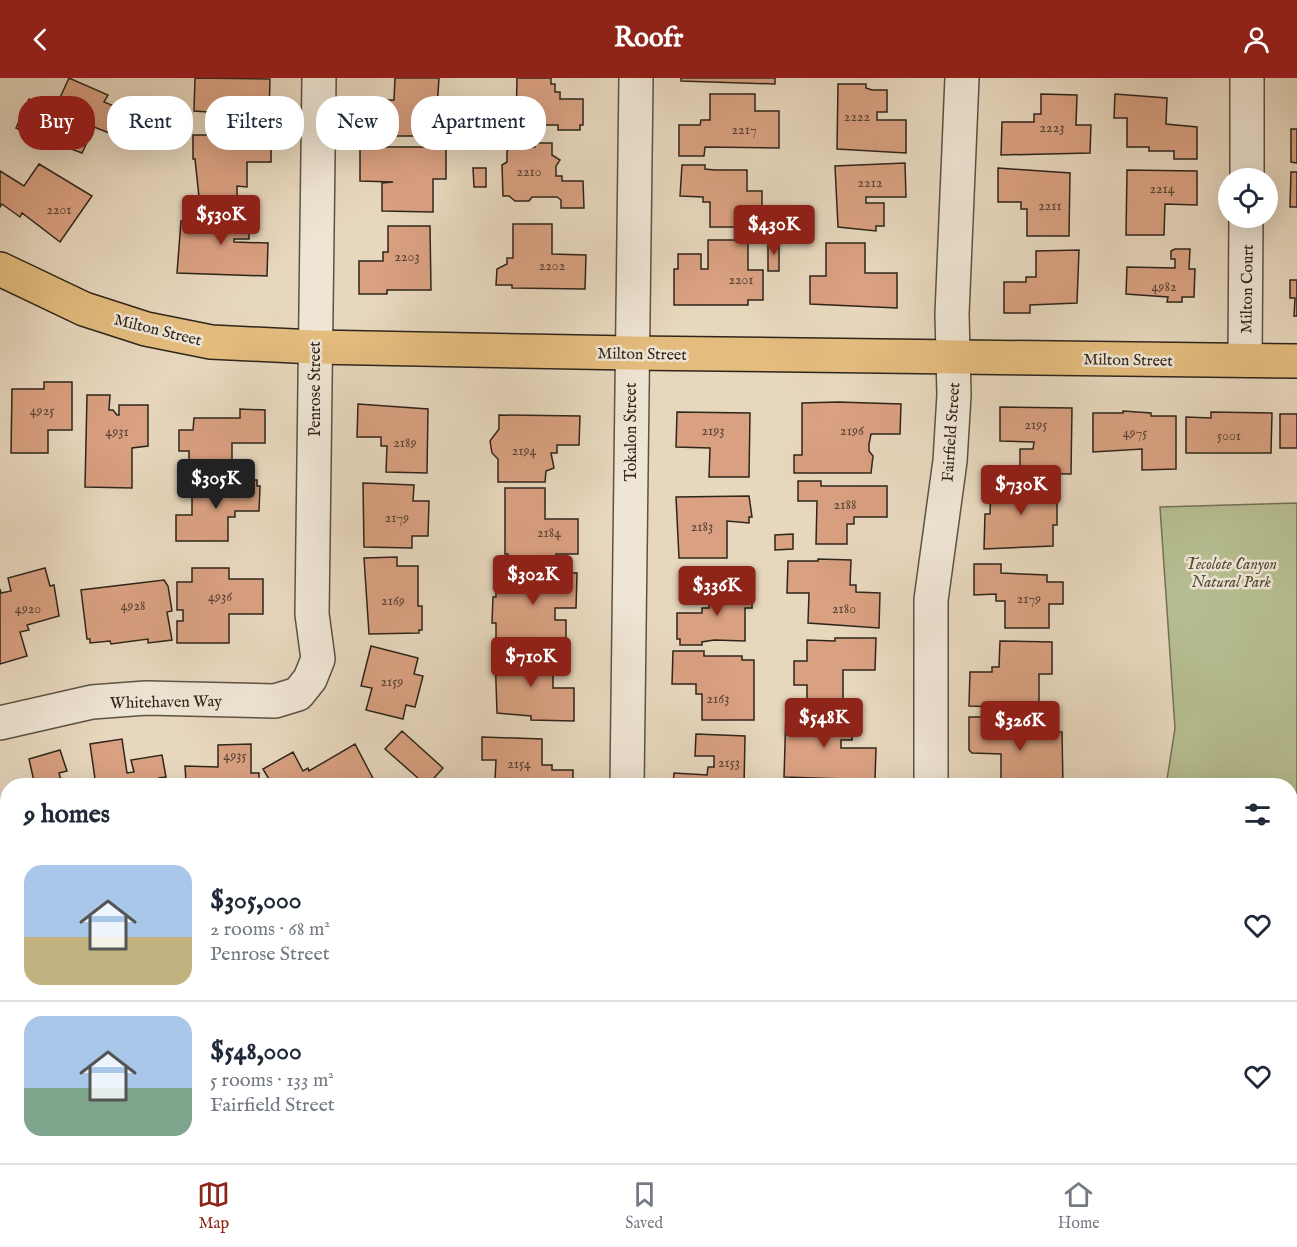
<!DOCTYPE html>
<html lang="en">
<head>
<meta charset="utf-8">
<style>
  body { margin:0; font-family:"IM FELL English",serif; background:#f6f6f7; color:#1f2937; height:100vh; display:flex; flex-direction:column; font-size:22px; white-space:nowrap }
  * { box-sizing:border-box; margin:0 }
  p { font-size:20px; color:#747a83 }
  .icon { flex:none; width:33px; height:33px; fill:none; stroke:currentColor; stroke-width:2; stroke-linecap:round; stroke-linejoin:round }
  .map { position:relative; flex:1; overflow:hidden }
  .panel { position:absolute; left:0px; top:700px; width:1298px; height:386px; display:flex; flex-direction:column; background:#fff; border-radius:24px 24px 0 0; box-shadow:0 6px 24px #0002 }
  .panel>* { flex:none }
  .guide { position:absolute; left:18px; top:18px; width:600px; height:54px; display:flex; gap:12px }
  .fabs { position:absolute; left:1218px; top:90px; display:grid; gap:12px }
  .fabs a { display:grid; place-items:center; width:60px; height:60px; border-radius:50%; background:#fff; box-shadow:0 6px 24px #0002; font-size:30px }
  .price { position:absolute; translate:-50% -51px; padding:0 14px; border-radius:6px; background:#8f2418; color:#fff; font-size:20px; line-height:39px; filter:drop-shadow(0 2px 3px #0008) }
  .price::after { content:''; position:absolute; left:50%; top:36px; width:18px; height:14px; margin-left:-9px; background:inherit; clip-path:polygon(0 0,100% 0,50% 100%) }
  .price.active { background:#222; color:#fff }
  ul { padding:0; list-style:none }
  li { display:flex; align-items:center; gap:18px; height:150px; padding:0 24px }
  li+li { border-top:2px solid #e0e1e3 }
  li span { display:grid; place-items:center; flex:none; width:168px; height:120px; border-radius:18px; color:#555 }
  li>.icon { margin-inline-start:auto }
  span .icon { width:72px; height:72px; fill:#fffc; stroke-width:1 }
  li b { font-size:26px }
  h2 { display:flex; justify-content:space-between; align-items:center; height:72px; padding:0 24px; font-size:26px }
  .pill { padding:0 21px; border-radius:24px; background:#fff; box-shadow:0 6px 24px #0002; font-size:21px; line-height:54px }
  .pill.active { background:#8f2418; color:#fff }
  header { display:flex; justify-content:space-between; align-items:center; height:78px; padding:0 24px; background:#8f2418; color:#fff; font-size:27px; font-weight:700 }
  .menu { display:flex; justify-content:space-around; align-items:center; height:84px; border-top:2px solid #e0e1e3; background:#fff; font-size:16px; color:#747a83 }
  .menu a { display:grid; justify-items:center; gap:3px }
  .menu .active { color:#8f2418 }
  .map>svg:first-child { display:block }
</style>
</head>
<body>
<header><svg class="icon" aria-label="back" viewBox="0 0 24 24"><path d="M15 5l-7 7 7 7"/></svg>Roofr<svg class="icon" aria-label="person" viewBox="0 0 24 24"><circle cx="12" cy="8" r="4"/><path d="M4 21q1-7 8-7t8 7"/></svg></header>
<div class="map">
<svg width="1297" height="1085" viewBox="0 0 1297 1085">
  <rect width="100%" height="100%" fill="#e7d7bd"/>
  <filter id="stains"><feTurbulence type="fractalNoise" baseFrequency=".00333" numOctaves="4"/><feColorMatrix values="0 0 0 0 .2 0 0 0 0 .09 0 0 0 0 .02 0 0 0 .5 -.17"/></filter>
  <radialGradient id="worn" r=".72"><stop offset=".6" stop-color="#630" stop-opacity="0"/><stop offset="1" stop-color="#630" stop-opacity=".3"/></radialGradient>
  <path fill="#b6be91" stroke="#727256" stroke-width="1.5" d="M 1297,425 L 1297,1085 L 1254,1085 L 1255,1079 L 1290,1078 L 1290,708 L 1166,708 L 1175,650 L 1160,429 Z"/>
  <path fill="#d9a081" stroke="#2e261b" stroke-width="1.5" d="M 69,0 L 108,17 L 104,24 L 128,34 L 117,58 L 94,49 L 82,75 L 16,50 L 29,21 L 50,30 L 53,22 L 58,24 Z
    M 195,0 L 270,1 L 269,38 L 194,33 Z
    M 395,0 L 439,0 L 435,58 L 363,58 L 363,26 L 385,26 L 385,22 L 394,22 Z
    M 517,0 L 551,0 L 551,6 L 555,6 L 555,14 L 560,14 L 560,21 L 583,21 L 583,47 L 580,47 L 580,52 L 558,52 L 558,47 L 516,47 Z
    M 681,0 L 775,0 L 775,6 L 681,3 Z
    M 838,6 L 866,6 L 866,10 L 872,12 L 887,12 L 887,34 L 877,34 L 877,42 L 906,42 L 906,75 L 837,71 Z
    M 710,16 L 755,16 L 755,33 L 779,33 L 779,70 L 705,69 L 704,78 L 679,78 L 679,47 L 700,47 L 701,42 L 710,42 Z
    M 1041,16 L 1077,17 L 1076,47 L 1091,47 L 1090,75 L 1001,77 L 1002,44 L 1034,44 L 1034,36 L 1041,36 Z
    M 1115,16 L 1167,20 L 1166,46 L 1197,49 L 1197,81 L 1174,81 L 1174,73 L 1149,73 L 1149,69 L 1127,69 L 1127,40 L 1114,40 Z
    M 240,42 L 267,42 L 267,53 L 271,53 L 271,84 L 247,84 L 247,109 L 237,108 L 237,119 L 199,119 L 195,81 L 193,81 L 193,57 L 239,57 Z
    M 1291,51 L 1297,51 L 1297,85 L 1291,84 Z
    M 535,65 L 552,65 L 552,77 L 560,82 L 556,88 L 556,98 L 562,98 L 562,103 L 583,103 L 584,130 L 561,130 L 561,122 L 557,119 L 532,119 L 529,123 L 515,123 L 509,118 L 503,118 L 502,87 L 507,84 L 507,73 L 511,69 L 535,69 Z
    M 360,69 L 446,69 L 446,101 L 433,101 L 433,134 L 382,133 L 382,105 L 393,104 L 360,103 Z
    M 905,85 L 906,119 L 866,119 L 866,125 L 884,125 L 884,148 L 876,148 L 876,153 L 838,149 L 835,88 Z
    M 39,86 L 92,118 L 60,164 L 22,135 L 20,139 L 2,126 L 0,129 L 0,93 L 24,108 Z
    M 682,87 L 705,87 L 705,91 L 715,92 L 747,92 L 747,113 L 762,113 L 762,142 L 747,142 L 747,149 L 710,149 L 710,124 L 703,124 L 703,119 L 680,118 Z
    M 473,90 L 486,90 L 486,109 L 474,109 Z
    M 998,90 L 1070,95 L 1069,158 L 1027,158 L 1027,131 L 1021,131 L 1021,124 L 998,124 Z
    M 1127,92 L 1197,93 L 1197,127 L 1165,126 L 1164,157 L 1126,157 Z
    M 1291,94 L 1297,94 L 1297,129 L 1290,129 Z
    M 224,131 L 249,132 L 249,161 L 234,161 L 234,164 L 268,165 L 267,198 L 177,195 L 181,143 L 197,144 L 197,135 L 224,135 Z
    M 513,146 L 552,146 L 552,176 L 586,177 L 585,211 L 512,210 L 512,207 L 496,207 L 497,191 L 507,186 L 507,180 L 513,180 Z
    M 388,148 L 430,148 L 431,212 L 387,212 L 387,216 L 359,216 L 359,183 L 383,183 L 383,174 L 388,174 Z
    M 708,162 L 748,162 L 748,192 L 763,192 L 763,222 L 748,222 L 748,227 L 674,227 L 674,191 L 678,191 L 678,176 L 701,176 L 701,191 L 708,191 Z
    M 768,163 L 779,163 L 779,193 L 768,193 Z
    M 826,165 L 865,165 L 865,195 L 897,195 L 897,230 L 810,226 L 810,198 L 826,198 Z
    M 1175,171 L 1190,171 L 1189,191 L 1195,191 L 1194,219 L 1182,219 L 1182,224 L 1167,224 L 1168,219 L 1126,216 L 1127,189 L 1175,190 L 1175,181 L 1171,181 L 1171,173 Z
    M 1079,172 L 1077,225 L 1030,227 L 1030,235 L 1004,235 L 1004,204 L 1026,204 L 1026,199 L 1036,199 L 1036,173 Z
    M 1290,202 L 1297,202 L 1297,238 L 1294,238 L 1295,220 L 1290,220 Z
    M 44,304 L 72,304 L 72,352 L 48,352 L 48,375 L 11,375 L 12,311 L 44,311 Z
    M 87,317 L 110,317 L 109,332 L 113,332 L 117,337 L 119,337 L 119,327 L 148,327 L 148,368 L 132,370 L 132,410 L 85,409 Z
    M 838,324 L 901,326 L 900,356 L 871,356 L 869,366 L 869,373 L 873,378 L 871,395 L 794,395 L 794,377 L 802,377 L 802,325 Z
    M 358,326 L 428,331 L 427,395 L 386,394 L 387,368 L 381,368 L 381,359 L 357,359 Z
    M 1000,329 L 1072,330 L 1071,396 L 1020,395 L 1020,371 L 1033,371 L 1034,364 L 1000,363 Z
    M 240,331 L 265,332 L 265,365 L 232,365 L 232,393 L 189,392 L 189,373 L 179,373 L 179,352 L 193,352 L 194,340 L 240,340 Z
    M 1123,333 L 1151,335 L 1151,338 L 1176,338 L 1176,391 L 1142,392 L 1142,371 L 1093,374 L 1093,335 L 1123,335 Z
    M 677,334 L 750,335 L 749,399 L 709,399 L 710,370 L 676,369 Z
    M 1211,334 L 1272,335 L 1271,375 L 1186,375 L 1186,339 L 1211,340 Z
    M 1280,336 L 1297,336 L 1297,370 L 1280,370 Z
    M 499,337 L 580,338 L 579,367 L 557,367 L 557,375 L 551,375 L 554,390 L 546,393 L 545,404 L 498,404 L 498,381 L 492,375 L 490,363 L 499,351 Z
    M 235,402 L 257,402 L 257,408 L 260,408 L 259,433 L 235,433 L 235,439 L 228,439 L 228,463 L 176,463 L 176,437 L 192,437 L 192,406 L 223,407 L 235,405 Z
    M 1022,402 L 1038,402 L 1038,406 L 1057,406 L 1057,447 L 1053,447 L 1053,468 L 984,471 L 985,436 L 990,436 L 991,406 L 1022,406 Z
    M 798,403 L 821,403 L 821,408 L 887,408 L 887,439 L 854,439 L 854,446 L 847,446 L 847,466 L 816,466 L 817,423 L 798,423 Z
    M 363,405 L 414,407 L 413,423 L 429,423 L 428,458 L 412,458 L 412,470 L 364,469 Z
    M 505,410 L 545,410 L 545,441 L 578,441 L 578,476 L 556,476 L 556,485 L 508,485 L 508,476 L 505,476 Z
    M 749,418 L 752,439 L 749,439 L 749,445 L 727,443 L 727,480 L 679,480 L 676,419 Z
    M 793,456 L 793,471 L 775,472 L 775,457 Z
    M 397,479 L 397,488 L 418,488 L 418,528 L 422,528 L 422,552 L 419,552 L 419,555 L 369,556 L 364,480 Z
    M 818,481 L 851,482 L 850,507 L 856,507 L 856,514 L 880,515 L 879,550 L 808,545 L 809,515 L 787,515 L 788,483 L 818,483 Z
    M 974,486 L 1001,486 L 1001,495 L 1047,497 L 1047,504 L 1063,504 L 1063,526 L 1049,526 L 1049,550 L 1005,550 L 1005,523 L 996,523 L 996,516 L 974,517 Z
    M 45,490 L 50,508 L 54,507 L 59,538 L 27,547 L 29,552 L 20,554 L 27,578 L 0,586 L 0,511 L 1,515 L 11,513 L 8,500 Z
    M 192,490 L 229,490 L 229,501 L 263,501 L 263,536 L 229,536 L 229,565 L 177,565 L 177,543 L 183,543 L 183,532 L 177,532 L 177,504 L 192,504 Z
    M 527,494 L 577,495 L 576,530 L 555,530 L 555,542 L 566,542 L 566,563 L 496,562 L 496,545 L 492,545 L 493,519 L 496,519 L 496,509 L 503,509 L 503,495 L 527,496 Z
    M 164,502 L 168,508 L 172,533 L 167,534 L 172,562 L 148,565 L 148,561 L 111,566 L 110,563 L 90,565 L 90,561 L 87,561 L 81,512 Z
    M 709,506 L 745,506 L 745,515 L 752,515 L 752,530 L 745,530 L 745,563 L 714,562 L 702,564 L 702,567 L 680,567 L 680,561 L 677,561 L 677,535 L 702,535 L 702,530 L 709,530 Z
    M 835,560 L 876,560 L 875,592 L 843,592 L 843,621 L 807,621 L 807,607 L 794,607 L 794,583 L 807,583 L 807,562 L 835,563 Z
    M 1000,563 L 1052,564 L 1052,596 L 1039,596 L 1039,624 L 998,624 L 998,629 L 969,628 L 970,594 L 992,594 L 992,589 L 999,589 Z
    M 371,568 L 418,580 L 414,596 L 423,598 L 415,629 L 406,627 L 403,641 L 366,632 L 372,610 L 361,608 Z
    M 673,573 L 704,573 L 704,578 L 742,578 L 742,582 L 754,582 L 754,642 L 702,642 L 702,616 L 696,616 L 696,606 L 672,606 Z
    M 495,575 L 553,576 L 553,610 L 574,610 L 574,643 L 531,642 L 531,638 L 497,635 Z
    M 786,634 L 817,635 L 817,639 L 853,641 L 852,662 L 841,662 L 841,670 L 876,670 L 875,702 L 784,699 Z
    M 969,639 L 993,639 L 993,648 L 1015,649 L 1015,654 L 1062,654 L 1063,708 L 1030,708 L 1030,703 L 1001,703 L 1001,676 L 972,675 L 969,672 Z
    M 402,653 L 443,690 L 427,708 L 385,671 Z
    M 696,656 L 745,658 L 744,708 L 673,708 L 674,695 L 707,697 L 708,689 L 714,689 L 714,678 L 695,678 Z
    M 482,659 L 542,661 L 542,687 L 552,687 L 552,692 L 573,692 L 573,708 L 479,708 L 479,701 L 495,702 L 496,682 L 482,682 Z
    M 122,661 L 127,695 L 134,694 L 131,682 L 162,677 L 166,699 L 159,700 L 158,708 L 96,708 L 90,666 Z
    M 251,666 L 251,695 L 259,695 L 259,708 L 177,708 L 177,705 L 186,704 L 185,688 L 218,689 L 218,667 Z
    M 355,666 L 377,708 L 273,708 L 263,691 L 293,674 L 303,693 L 308,690 L 309,693 Z
    M 60,672 L 67,693 L 59,695 L 63,708 L 35,708 L 29,681 Z
    M 8,762 L 8,788 L 0,790 L 0,765 Z
    M 483,1078 L 559,1078 L 559,1085 L 483,1085 Z
    M 689,1078 L 740,1078 L 740,1085 L 699,1085 L 699,1083 L 689,1082 Z
    M 924,1078 L 965,1078 L 966,1085 L 926,1085 Z
    M 1102,1078 L 1144,1078 L 1141,1079 L 1141,1082 L 1127,1085 L 1102,1085 Z"/>
  <g fill="none" stroke-linecap="round" stroke-linejoin="round">
    <defs>
      <path id="minor" d="M 1247,100 L 1247,0
        M 1245,282 L 1246,140
        M 0,645 L 92,624 L 146,620 L 275,623 L 298,616 L 310,601 L 318,581 L 312,536 L 319,0
        M 627,708 L 636,0
        M 931,708 L 931,522 L 950,383 L 954,317 L 952,236 L 962,0
        M 624,1085 L 624,1078
        M 1057,1085 L 1059,1078"/>
      <path id="major" d="M 0,191 L 84,231 L 146,251 L 211,264 L 314,269 L 631,275 L 1297,283"/>
    </defs>
    <use href="#minor" stroke="#5c5244" stroke-width="36"/>
    <use href="#major" stroke="#2e261b" stroke-width="36"/>
    <use href="#minor" stroke="#efe5d4" stroke-width="33"/>
    <use href="#major" stroke="#e4bc7e" stroke-width="33"/>
  </g>
  <g text-anchor="middle" stroke-width="5" stroke-linejoin="round" paint-order="stroke">
    <g font-size="14" fill="#594434">
      <text x="857" y="43">2222</text>
      <text x="1052" y="54">2223</text>
      <text x="744" y="56">2217</text>
      <text x="529" y="98">2210</text>
      <text x="870" y="109">2212</text>
      <text x="1162" y="115">2214</text>
      <text x="1050" y="132">2211</text>
      <text x="59" y="136">2201</text>
      <text x="407" y="183">2203</text>
      <text x="552" y="192">2202</text>
      <text x="741" y="206">2201</text>
      <text x="1164" y="213">4982</text>
      <text x="42" y="337">4925</text>
      <text x="1036" y="351">2195</text>
      <text x="713" y="357">2193</text>
      <text x="852" y="357">2196</text>
      <text x="117" y="358">4931</text>
      <text x="1135" y="359">4975</text>
      <text x="1229" y="362">5001</text>
      <text x="405" y="369">2189</text>
      <text x="524" y="377">2194</text>
      <text x="845" y="431">2188</text>
      <text x="397" y="444">2179</text>
      <text x="702" y="453">2183</text>
      <text x="549" y="459">2184</text>
      <text x="220" y="523">4936</text>
      <text x="1029" y="525">2179</text>
      <text x="393" y="527">2169</text>
      <text x="133" y="532">4928</text>
      <text x="28" y="535">4920</text>
      <text x="844" y="535">2180</text>
      <text x="392" y="608">2159</text>
      <text x="718" y="625">2163</text>
      <text x="235" y="682">4935</text>
      <text x="729" y="689">2153</text>
      <text x="519" y="690">2154</text>
    </g>
    <g font-size="16" fill="#2e261b" stroke="#efe5d4">
      <text transform="translate(1246 211) rotate(-89)" y="6">Milton Court</text>
      <text transform="translate(158 251) rotate(14)" y="6">Milton Street</text>
      <text transform="translate(642 275) rotate(1)" y="6">Milton Street</text>
      <text transform="translate(1128 281) rotate(1)" y="6">Milton Street</text>
      <text transform="translate(314 311) rotate(-90)" y="6">Penrose Street</text>
      <text transform="translate(630 354) rotate(-90)" y="6">Tokalon Street</text>
      <text transform="translate(950 354) rotate(-86)" y="6">Fairfield Street</text>
      <text transform="translate(166 623) rotate(-1)" y="6">Whitehaven Way</text>
    </g>
    <g font-size="16" font-style="italic" fill="#504c38" stroke="#efe5d4">
      <text x="1231" y="491">Tecolote Canyon<tspan x="1231" dy="18">Natural Park</tspan></text>
    </g>
  </g>
  <rect width="100%" height="100%" filter="url(#stains)"/>
  <rect width="100%" height="100%" fill="url(#worn)"/>
</svg>
<div class="fabs">
<a><svg class="icon" aria-label="locate" viewBox="0 0 24 24"><circle cx="12" cy="12" r="6"/><path d="M12 2v4M12 18v4M2 12h4M18 12h4"/></svg></a>
</div>
<b class="price" style="left:221px;top:168px">$530K</b>
<b class="price" style="left:774px;top:178px">$430K</b>
<b class="price active" style="left:216px;top:432px">$305K</b>
<b class="price" style="left:1021px;top:438px">$730K</b>
<b class="price" style="left:533px;top:528px">$302K</b>
<b class="price" style="left:717px;top:539px">$336K</b>
<b class="price" style="left:531px;top:610px">$710K</b>
<b class="price" style="left:824px;top:671px">$548K</b>
<b class="price" style="left:1020px;top:674px">$326K</b>
<div class="guide">
<a class="pill active">Buy</a>
<a class="pill">Rent</a>
<a class="pill">Filters</a>
<a class="pill">New</a>
<a class="pill">Apartment</a>
</div>
<section class="panel">
<h2>9 homes<svg class="icon" aria-label="filters" viewBox="0 0 24 24"><path d="M4 7h16M4 17h16"/><circle cx="9" cy="7" r="2"/><circle cx="15" cy="17" r="2"/></svg></h2>
<ul>
<li><span style="background:linear-gradient(#a9c7e8 60%,#c2b280 0)"><svg class="icon" aria-label="home" viewBox="0 0 24 24"><path d="M3 11l9-7 9 7M6 9v11h12V9"/></svg></span><div><b>$305,000</b><p>2 rooms · 68 m²</p><p>Penrose Street</p></div><svg class="icon" aria-label="heart" viewBox="0 0 24 24"><path d="M12 20l-8-8c-3-5 5-10 8-4 3-6 11-1 8 4z"/></svg></li>
<li><span style="background:linear-gradient(#a9c7e8 60%,#7fa58c 0)"><svg class="icon" aria-label="home" viewBox="0 0 24 24"><path d="M3 11l9-7 9 7M6 9v11h12V9"/></svg></span><div><b>$548,000</b><p>5 rooms · 133 m²</p><p>Fairfield Street</p></div><svg class="icon" aria-label="heart" viewBox="0 0 24 24"><path d="M12 20l-8-8c-3-5 5-10 8-4 3-6 11-1 8 4z"/></svg></li>
</ul>
</section>
</div>
<nav class="menu">
<a class="active"><svg class="icon" aria-label="map" viewBox="0 0 24 24"><path d="M3 6l6-2 6 2 6-2v14l-6 2-6-2-6 2zM9 4v14M15 6v14"/></svg>Map</a>
<a><svg class="icon" aria-label="saved" viewBox="0 0 24 24"><path d="M7 4h10v16l-5-4-5 4z"/></svg>Saved</a>
<a><svg class="icon" aria-label="home" viewBox="0 0 24 24"><path d="M3 11l9-7 9 7M6 9v11h12V9"/></svg>Home</a>
</nav>
</body>
</html>
